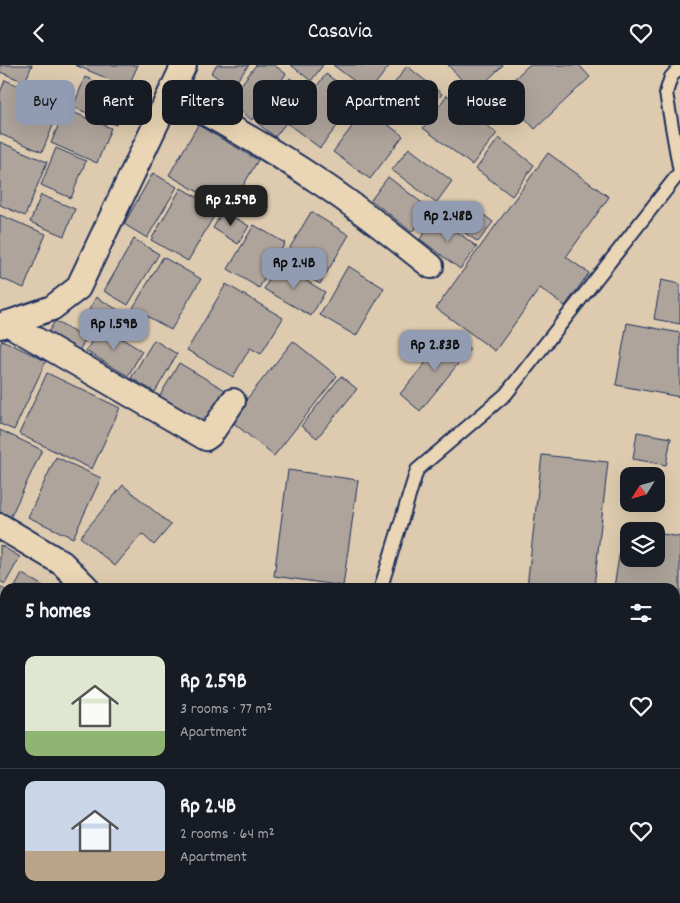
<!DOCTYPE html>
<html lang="en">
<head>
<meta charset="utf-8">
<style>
  body { margin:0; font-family:Dekko,sans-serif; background:#20242c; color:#f1f3f6; height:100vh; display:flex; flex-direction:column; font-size:19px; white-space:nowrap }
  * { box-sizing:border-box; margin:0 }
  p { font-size:16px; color:#9ea1a6 }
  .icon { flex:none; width:28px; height:28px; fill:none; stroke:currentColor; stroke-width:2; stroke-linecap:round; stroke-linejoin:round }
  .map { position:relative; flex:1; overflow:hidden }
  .sheet { position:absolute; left:0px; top:518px; width:680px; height:321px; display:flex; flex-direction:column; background:#171b24; border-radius:15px 15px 0 0; box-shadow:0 5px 20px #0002 }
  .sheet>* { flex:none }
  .guide { position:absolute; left:15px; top:15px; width:650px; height:45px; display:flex; gap:10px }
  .needle { width:32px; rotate:233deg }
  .tools { position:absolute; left:620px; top:402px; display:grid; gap:10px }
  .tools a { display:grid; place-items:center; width:45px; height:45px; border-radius:10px; background:#171b24; box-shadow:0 5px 20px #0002; font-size:25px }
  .price { position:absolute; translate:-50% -42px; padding:0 11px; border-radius:10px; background:#919bb2; color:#111; font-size:16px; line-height:32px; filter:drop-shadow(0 1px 2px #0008) }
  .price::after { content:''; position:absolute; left:50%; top:30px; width:15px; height:11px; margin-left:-8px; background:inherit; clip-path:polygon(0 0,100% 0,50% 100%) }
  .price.selected { background:#222; color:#fff }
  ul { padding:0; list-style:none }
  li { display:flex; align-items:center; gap:15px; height:125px; padding:0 25px }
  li+li { border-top:1px solid #363941 }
  li span { display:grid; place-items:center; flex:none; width:140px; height:100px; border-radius:10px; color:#555 }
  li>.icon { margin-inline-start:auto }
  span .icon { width:60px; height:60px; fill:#fffc; stroke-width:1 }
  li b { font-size:21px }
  h2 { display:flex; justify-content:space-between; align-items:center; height:60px; padding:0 25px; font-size:21px }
  .chip { padding:0 18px; border-radius:10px; background:#171b24; box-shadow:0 5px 20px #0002; font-size:18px; line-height:45px }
  .chip.selected { background:#919bb2; color:#111 }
  header { display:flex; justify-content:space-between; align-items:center; height:65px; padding:0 25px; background:#171b24; font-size:22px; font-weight:600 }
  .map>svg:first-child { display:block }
</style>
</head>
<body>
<header><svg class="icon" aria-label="back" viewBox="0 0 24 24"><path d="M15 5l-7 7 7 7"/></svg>Casavia<svg class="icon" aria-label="heart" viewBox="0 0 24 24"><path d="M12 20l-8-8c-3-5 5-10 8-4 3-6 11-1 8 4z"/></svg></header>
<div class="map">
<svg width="680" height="838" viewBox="0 0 680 838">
  <rect width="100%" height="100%" fill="#decbaf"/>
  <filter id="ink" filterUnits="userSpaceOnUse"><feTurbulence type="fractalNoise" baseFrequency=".02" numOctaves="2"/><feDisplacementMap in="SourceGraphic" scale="10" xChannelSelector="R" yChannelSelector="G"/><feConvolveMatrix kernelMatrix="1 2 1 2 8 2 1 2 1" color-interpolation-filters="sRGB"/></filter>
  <g filter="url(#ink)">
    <path fill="#c1b4a3" stroke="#6e7280" d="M 5,669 L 5,834 L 239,834 L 238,838 L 0,838 L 0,675 Z"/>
    <path fill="#aea49b" stroke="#1b2f5e" d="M 0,0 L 32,0 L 25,17 L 0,7 Z
      M 75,0 L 138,0 L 128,22 Z
      M 217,0 L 249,0 L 231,23 L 211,8 Z
      M 256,0 L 274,0 L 286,9 L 252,55 L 228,37 Z
      M 291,0 L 323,0 L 311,16 Z
      M 333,0 L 390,0 L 369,27 Z
      M 448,0 L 503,0 L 474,28 Z
      M 529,0 L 579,0 L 590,12 L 535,64 L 500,27 Z
      M 407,1 L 442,29 L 421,58 L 385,31 Z
      M 326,9 L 359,33 L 320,83 L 288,59 Z
      M 85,12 L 128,30 L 116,60 L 73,42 Z
      M 290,13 L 309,28 L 275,72 L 256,57 Z
      M 5,15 L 62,39 L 42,87 L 0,69 L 0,28 Z
      M 447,30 L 497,68 L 472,100 L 423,63 Z
      M 366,43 L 403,71 L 370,114 L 333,87 Z
      M 65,44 L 111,63 L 97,98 L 51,78 Z
      M 198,60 L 258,95 L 229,145 L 169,110 Z
      M 499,73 L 534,100 L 512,131 L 476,104 Z
      M 0,77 L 47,97 L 25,151 L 0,140 Z
      M 56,83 L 86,96 L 71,133 L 41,120 Z
      M 409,83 L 452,116 L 436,138 L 392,105 Z
      M 548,88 L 609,132 L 566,192 L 589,208 L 565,241 L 540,223 L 495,286 L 436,243 Z
      M 153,108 L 177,122 L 147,173 L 124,159 Z
      M 388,112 L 430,144 L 412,167 L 371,135 Z
      M 181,123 L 218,144 L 188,196 L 151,175 Z
      M 41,130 L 75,144 L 64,171 L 30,157 Z
      M 471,140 L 493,157 L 478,177 L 455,161 Z
      M 223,146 L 249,161 L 238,179 L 213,163 Z
      M 311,147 L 349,170 L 320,219 L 282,196 Z
      M 0,150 L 46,169 L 24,223 L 0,213 Z
      M 437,151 L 477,182 L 460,204 L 420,174 Z
      M 254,160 L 285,178 L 259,223 L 228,204 Z
      M 134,174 L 159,189 L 128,240 L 104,226 Z
      M 163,192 L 201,214 L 171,265 L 133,243 Z
      M 278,199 L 325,227 L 311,251 L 264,224 Z
      M 348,201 L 384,223 L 356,271 L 320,250 Z
      M 661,215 L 680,219 L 680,259 L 654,254 Z
      M 226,219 L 283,253 L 261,289 L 250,283 L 233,312 L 187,285 Z
      M 96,232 L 125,249 L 117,262 L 89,245 Z
      M 55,256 L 86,274 L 75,292 L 44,274 Z
      M 627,258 L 680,268 L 680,332 L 616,320 Z
      M 101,261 L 142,286 L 128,311 L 86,286 Z
      M 450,268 L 470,284 L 420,346 L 400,329 Z
      M 2,275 L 46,296 L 14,365 L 0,359 L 0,281 Z
      M 154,275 L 177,289 L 155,327 L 131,313 Z
      M 293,276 L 337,311 L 274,391 L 230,355 Z
      M 179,298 L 225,325 L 204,361 L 158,334 Z
      M 47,308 L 120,343 L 92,404 L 19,369 Z
      M 341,311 L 357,324 L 317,373 L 301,361 Z
      M 0,365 L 42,385 L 10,453 L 0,448 Z
      M 637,367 L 671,373 L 666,400 L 633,394 Z
      M 542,390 L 608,397 L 594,522 L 527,522 Z
      M 56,392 L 101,413 L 73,473 L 28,452 Z
      M 288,405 L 358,415 L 343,521 L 274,511 Z
      M 123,420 L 171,460 L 154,480 L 142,469 L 115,501 L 80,472 Z
      M 624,462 L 648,466 L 629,466 L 629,494 L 656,494 L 656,468 L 680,472 L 680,552 L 675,551 L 675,522 L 614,522 Z
      M 0,480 L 20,492 L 5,519 L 0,516 Z
      M 22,509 L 45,522 L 15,522 Z
      M 0,521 L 5,525 L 5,535 L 0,541 Z
      M 0,553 L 5,556 L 5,598 L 0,606 Z
      M 675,625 L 680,626 L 680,699 L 675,698 Z
      M 675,704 L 680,705 L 680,791 L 675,791 Z
      M 0,718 L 5,722 L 5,740 L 0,746 Z
      M 675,813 L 680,814 L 680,838 L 614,838 L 614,834 L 675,834 Z
      M 270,834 L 347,834 L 347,838 L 269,838 Z
      M 472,834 L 559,834 L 559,838 L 471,838 Z"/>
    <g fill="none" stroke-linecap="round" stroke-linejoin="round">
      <defs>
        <path id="service" d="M 680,107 L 666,28 L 671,12 L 680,2
          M 381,522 L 417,405 L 506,329 L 680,107
          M 264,838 L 265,834
          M 600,838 L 600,834"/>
        <path id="minor" d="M 170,29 C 221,56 271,84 318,116 C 358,142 394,172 431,201
          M 7,258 L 206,373 L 210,370 L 233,336
          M 0,261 L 52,243 L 78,223 L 184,0
          M 0,461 L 62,498 L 86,522
          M 0,671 L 5,666"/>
      </defs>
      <use href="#service" stroke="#1b2f5e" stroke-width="16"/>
      <use href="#minor" stroke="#1b2f5e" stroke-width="28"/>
      <use href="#service" stroke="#ead5b4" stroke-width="12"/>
      <use href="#minor" stroke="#ead5b4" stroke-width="24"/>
    </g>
  </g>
</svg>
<div class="tools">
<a><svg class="needle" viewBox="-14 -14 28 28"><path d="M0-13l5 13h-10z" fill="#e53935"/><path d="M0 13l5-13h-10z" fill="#9ea1a6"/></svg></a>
<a><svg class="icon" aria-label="layers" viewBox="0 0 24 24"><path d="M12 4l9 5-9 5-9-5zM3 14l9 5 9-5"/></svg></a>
</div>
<b class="price selected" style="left:231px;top:162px">Rp 2.59B</b>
<b class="price" style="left:448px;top:178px">Rp 2.48B</b>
<b class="price" style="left:294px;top:225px">Rp 2.4B</b>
<b class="price" style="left:114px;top:286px">Rp 1.59B</b>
<b class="price" style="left:435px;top:307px">Rp 2.83B</b>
<div class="guide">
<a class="chip selected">Buy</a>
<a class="chip">Rent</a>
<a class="chip">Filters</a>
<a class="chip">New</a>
<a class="chip">Apartment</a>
<a class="chip">House</a>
</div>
<section class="sheet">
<h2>5 homes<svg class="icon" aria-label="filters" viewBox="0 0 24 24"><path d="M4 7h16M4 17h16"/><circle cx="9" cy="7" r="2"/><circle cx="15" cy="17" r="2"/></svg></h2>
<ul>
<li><span style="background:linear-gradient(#dfe7d0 75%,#8fb573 0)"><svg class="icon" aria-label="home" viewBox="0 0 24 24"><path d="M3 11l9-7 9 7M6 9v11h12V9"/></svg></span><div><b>Rp 2.59B</b><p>3 rooms · 77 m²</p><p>Apartment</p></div><svg class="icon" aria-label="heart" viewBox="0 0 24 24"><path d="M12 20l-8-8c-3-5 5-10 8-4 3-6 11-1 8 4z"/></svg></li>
<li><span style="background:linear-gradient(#c9d6e8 70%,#b9a48a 0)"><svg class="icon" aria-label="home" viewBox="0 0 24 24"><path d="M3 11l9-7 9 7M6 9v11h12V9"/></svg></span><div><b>Rp 2.4B</b><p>2 rooms · 64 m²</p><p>Apartment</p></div><svg class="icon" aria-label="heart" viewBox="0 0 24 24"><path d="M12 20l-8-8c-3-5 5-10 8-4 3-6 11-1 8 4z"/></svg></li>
</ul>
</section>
</div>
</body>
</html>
